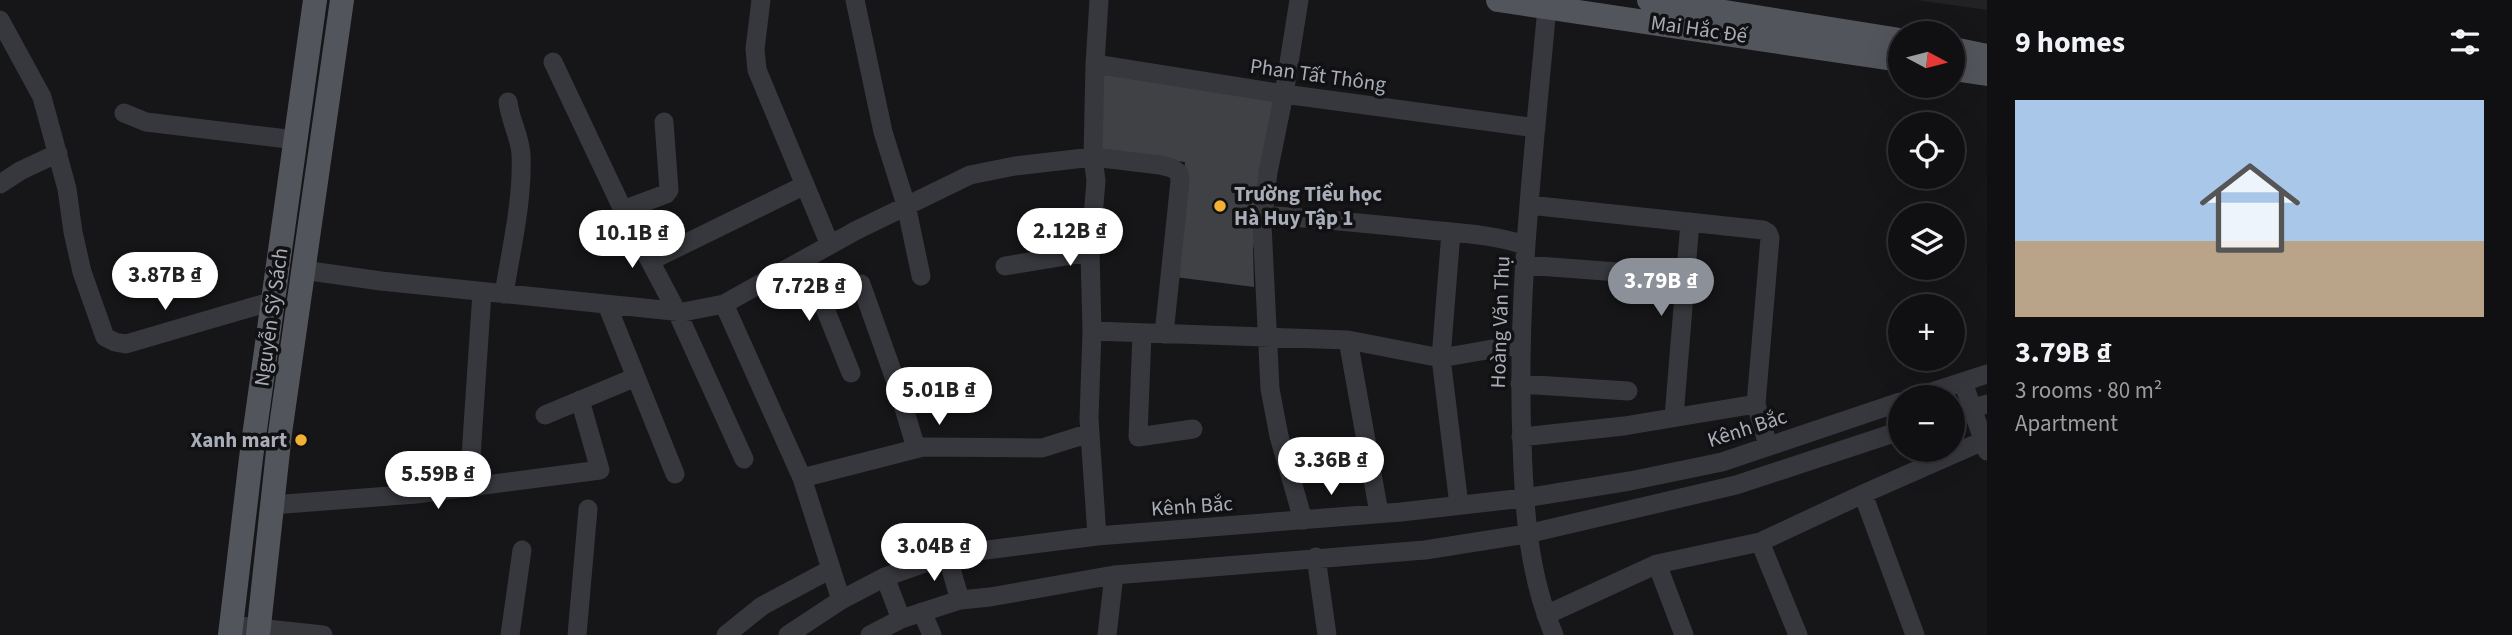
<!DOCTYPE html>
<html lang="en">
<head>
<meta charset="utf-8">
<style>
  body { margin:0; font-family:"Source Sans 3",sans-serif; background:#1e1e20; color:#f1f3f6; height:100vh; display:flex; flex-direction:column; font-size:26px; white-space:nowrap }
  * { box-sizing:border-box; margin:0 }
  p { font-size:23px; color:#9c9d9f }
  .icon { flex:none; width:38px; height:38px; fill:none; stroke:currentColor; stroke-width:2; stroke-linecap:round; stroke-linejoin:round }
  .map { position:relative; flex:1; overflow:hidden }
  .drawer { display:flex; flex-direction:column; background:#101012; width:525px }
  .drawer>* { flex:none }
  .needle { width:46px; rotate:97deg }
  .fabs { position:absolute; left:1888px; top:21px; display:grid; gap:14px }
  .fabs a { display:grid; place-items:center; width:77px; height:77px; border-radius:50%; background:#101012; box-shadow:0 7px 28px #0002,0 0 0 2px #303032; font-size:35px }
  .price { position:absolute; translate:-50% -60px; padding:0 16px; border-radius:24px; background:#fff; color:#222; font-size:23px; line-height:46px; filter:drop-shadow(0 2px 4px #0008) }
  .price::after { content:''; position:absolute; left:50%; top:42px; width:21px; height:16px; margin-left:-10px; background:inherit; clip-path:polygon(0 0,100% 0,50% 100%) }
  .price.active { background:#8c9099; color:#fff }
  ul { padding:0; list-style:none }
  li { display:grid; align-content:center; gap:14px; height:371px; padding:0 28px }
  li span { display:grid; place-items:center; height:217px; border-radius:0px; color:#555 }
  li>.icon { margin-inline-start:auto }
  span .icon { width:126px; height:126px; fill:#fffc; stroke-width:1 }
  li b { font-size:30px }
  h2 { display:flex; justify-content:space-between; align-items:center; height:84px; padding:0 28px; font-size:30px }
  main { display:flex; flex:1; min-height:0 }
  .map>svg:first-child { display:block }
</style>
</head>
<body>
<main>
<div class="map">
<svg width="1987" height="635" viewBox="0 0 1987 635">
  <rect width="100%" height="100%" fill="#161618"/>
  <path fill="#222225" d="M 1917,0 L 1987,0 L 1987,10 Z"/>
  <path fill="#404145" d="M 1100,71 L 1275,99 L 1253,249 L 1254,287 L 1175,277 L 1185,162 L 1098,151 Z"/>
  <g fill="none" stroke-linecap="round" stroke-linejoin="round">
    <path stroke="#37383d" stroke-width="19" d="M 761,0 L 755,49 L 757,70 L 830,245
      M 855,0 L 883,132 L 906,205 L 921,276
      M 1299,0 L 1284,94 L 1268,172 L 1262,224 L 1270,389 L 1279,436 L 1303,520
      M 1547,7 C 1534,152 1516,297 1522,442 C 1524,508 1528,574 1554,635
      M 0,20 L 42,97 L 67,189 L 73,232 L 82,272 L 105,337 L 115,342 L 126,344 L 273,301
      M 553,62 L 623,210 L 677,312 L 744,459
      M 1095,64 L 1284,94 L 1536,128
      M 124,113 L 146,122 L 296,140
      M 0,184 L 20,171 L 58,153
      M 1529,205 L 1763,230 L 1768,233 L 1770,238 L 1756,404 L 1768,445
      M 623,210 L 666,194 L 669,190 L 664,122
      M 1263,215 C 1319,219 1374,224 1430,230 C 1462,233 1494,235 1525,245
      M 1451,232 L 1441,358 L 1459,505
      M 805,259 L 851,373
      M 650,261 L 805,185
      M 1524,265 L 1685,277
      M 1005,266 L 1090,252
      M 303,270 L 381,281 L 683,312 L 724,304 L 855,231 L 970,175 L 1015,166 L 1093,157 L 1160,165 L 1172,168 L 1179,173 L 1180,181 L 1164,334
      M 861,284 L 897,385 L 916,448
      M 504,294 C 511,249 523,201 521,154 C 520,137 510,120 508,102
      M 724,304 L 802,478 L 841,600
      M 607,305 L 675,474
      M 1092,331 L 1348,340 L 1441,358 L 1521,344
      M 1142,333 L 1138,437 L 1193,429
      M 1348,340 L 1379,513
      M 1963,382 L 1987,451
      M 1520,384 L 1628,391
      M 1916,397 L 1987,374
      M 1953,414 L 1987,404
      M 545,415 L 636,377
      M 1674,417 L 1690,222
      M 1521,437 L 1624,426 L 1756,404
      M 802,478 L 923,447 L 1042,448 L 1090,433
      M 469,486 L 482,292
      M 1863,494 L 1915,635
      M 272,505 L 416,494 L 600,470 L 580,400
      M 1097,536 L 1089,419 L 1092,331 L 1090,252 L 1096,181 L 1093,157 L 1095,64 L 1099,0
      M 1760,542 L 1798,635
      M 947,555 L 960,600
      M 1316,557 L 1327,635
      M 1657,564 L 1684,635
      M 885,577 L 901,619
      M 922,612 L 932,635
      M 1546,615 L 1657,564 L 1760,542 L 1863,494 L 1983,441
      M 231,625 L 323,635
      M 510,635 L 522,550
      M 577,635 L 588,509
      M 726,635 L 762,606 L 831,569
      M 788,635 L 841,600 L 885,577 L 947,555 L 1097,536 L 1401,512 L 1524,498 L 1630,481 L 1722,462 L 1900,402
      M 870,635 L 901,619 L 960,600 L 990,597 L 1114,575 L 1425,550 L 1527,534 L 1736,485 L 1900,431
      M 1107,635 L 1114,575"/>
    <path stroke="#53555c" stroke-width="24" d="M 1498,0 L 1900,60
      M 1649,0 L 1900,40
      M 1953,49 L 1987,56
      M 1953,69 L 1987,74
      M 230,635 L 251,458 L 315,0
      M 258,635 L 280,433 L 342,0"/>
  </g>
  <g fill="#f2b134" stroke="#111113" stroke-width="2.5">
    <circle cx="1220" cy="206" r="7"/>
    <circle cx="301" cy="440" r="7"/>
  </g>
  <g text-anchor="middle" stroke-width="7" stroke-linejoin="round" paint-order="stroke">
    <g font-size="21" fill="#a8adb8" stroke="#111113">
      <text transform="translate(1699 29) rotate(8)" y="7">Mai Hắc Đế</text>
      <text transform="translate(1318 75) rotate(8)" y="7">Phan Tất Thông</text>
      <text transform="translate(271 317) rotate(-82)" y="7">Nguyễn Sỹ Sách</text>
      <text transform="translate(1500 322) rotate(-88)" y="7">Hoàng Văn Thụ</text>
      <text transform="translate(1747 428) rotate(-18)" y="7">Kênh Bắc</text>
      <text transform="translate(1192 506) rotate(-4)" y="7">Kênh Bắc</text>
    </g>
    <g font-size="21" font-weight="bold" fill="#a8adb8" stroke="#111113" text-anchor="start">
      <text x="1234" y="201">Trường Tiểu học<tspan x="1234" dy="24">Hà Huy Tập 1</tspan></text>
      <text x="287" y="447" text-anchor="end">Xanh mart</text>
    </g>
  </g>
</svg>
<div class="fabs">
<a><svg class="needle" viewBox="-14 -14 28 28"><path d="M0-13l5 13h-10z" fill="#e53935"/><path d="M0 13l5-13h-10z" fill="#9c9d9f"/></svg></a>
<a><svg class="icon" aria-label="locate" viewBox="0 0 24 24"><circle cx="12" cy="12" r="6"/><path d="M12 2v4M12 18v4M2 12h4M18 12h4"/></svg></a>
<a><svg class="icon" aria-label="layers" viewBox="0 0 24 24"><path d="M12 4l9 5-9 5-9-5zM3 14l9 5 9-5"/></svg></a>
<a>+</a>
<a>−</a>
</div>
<b class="price" style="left:1070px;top:268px">2.12B ₫</b>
<b class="price" style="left:632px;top:270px">10.1B ₫</b>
<b class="price" style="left:165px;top:312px">3.87B ₫</b>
<b class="price active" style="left:1661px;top:318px">3.79B ₫</b>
<b class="price" style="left:809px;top:323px">7.72B ₫</b>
<b class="price" style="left:939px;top:427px">5.01B ₫</b>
<b class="price" style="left:1331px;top:497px">3.36B ₫</b>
<b class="price" style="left:438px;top:511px">5.59B ₫</b>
<b class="price" style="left:934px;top:583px">3.04B ₫</b>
</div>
<section class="drawer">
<h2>9 homes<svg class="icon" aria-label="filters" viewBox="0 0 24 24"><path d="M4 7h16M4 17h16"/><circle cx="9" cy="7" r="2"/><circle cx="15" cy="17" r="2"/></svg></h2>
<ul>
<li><span style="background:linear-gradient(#a9c7e8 65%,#b9a48a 0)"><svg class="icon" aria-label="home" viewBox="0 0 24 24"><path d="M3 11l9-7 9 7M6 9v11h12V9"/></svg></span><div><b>3.79B ₫</b><p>3 rooms · 80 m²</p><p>Apartment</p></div></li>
</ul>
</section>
</main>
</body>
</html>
